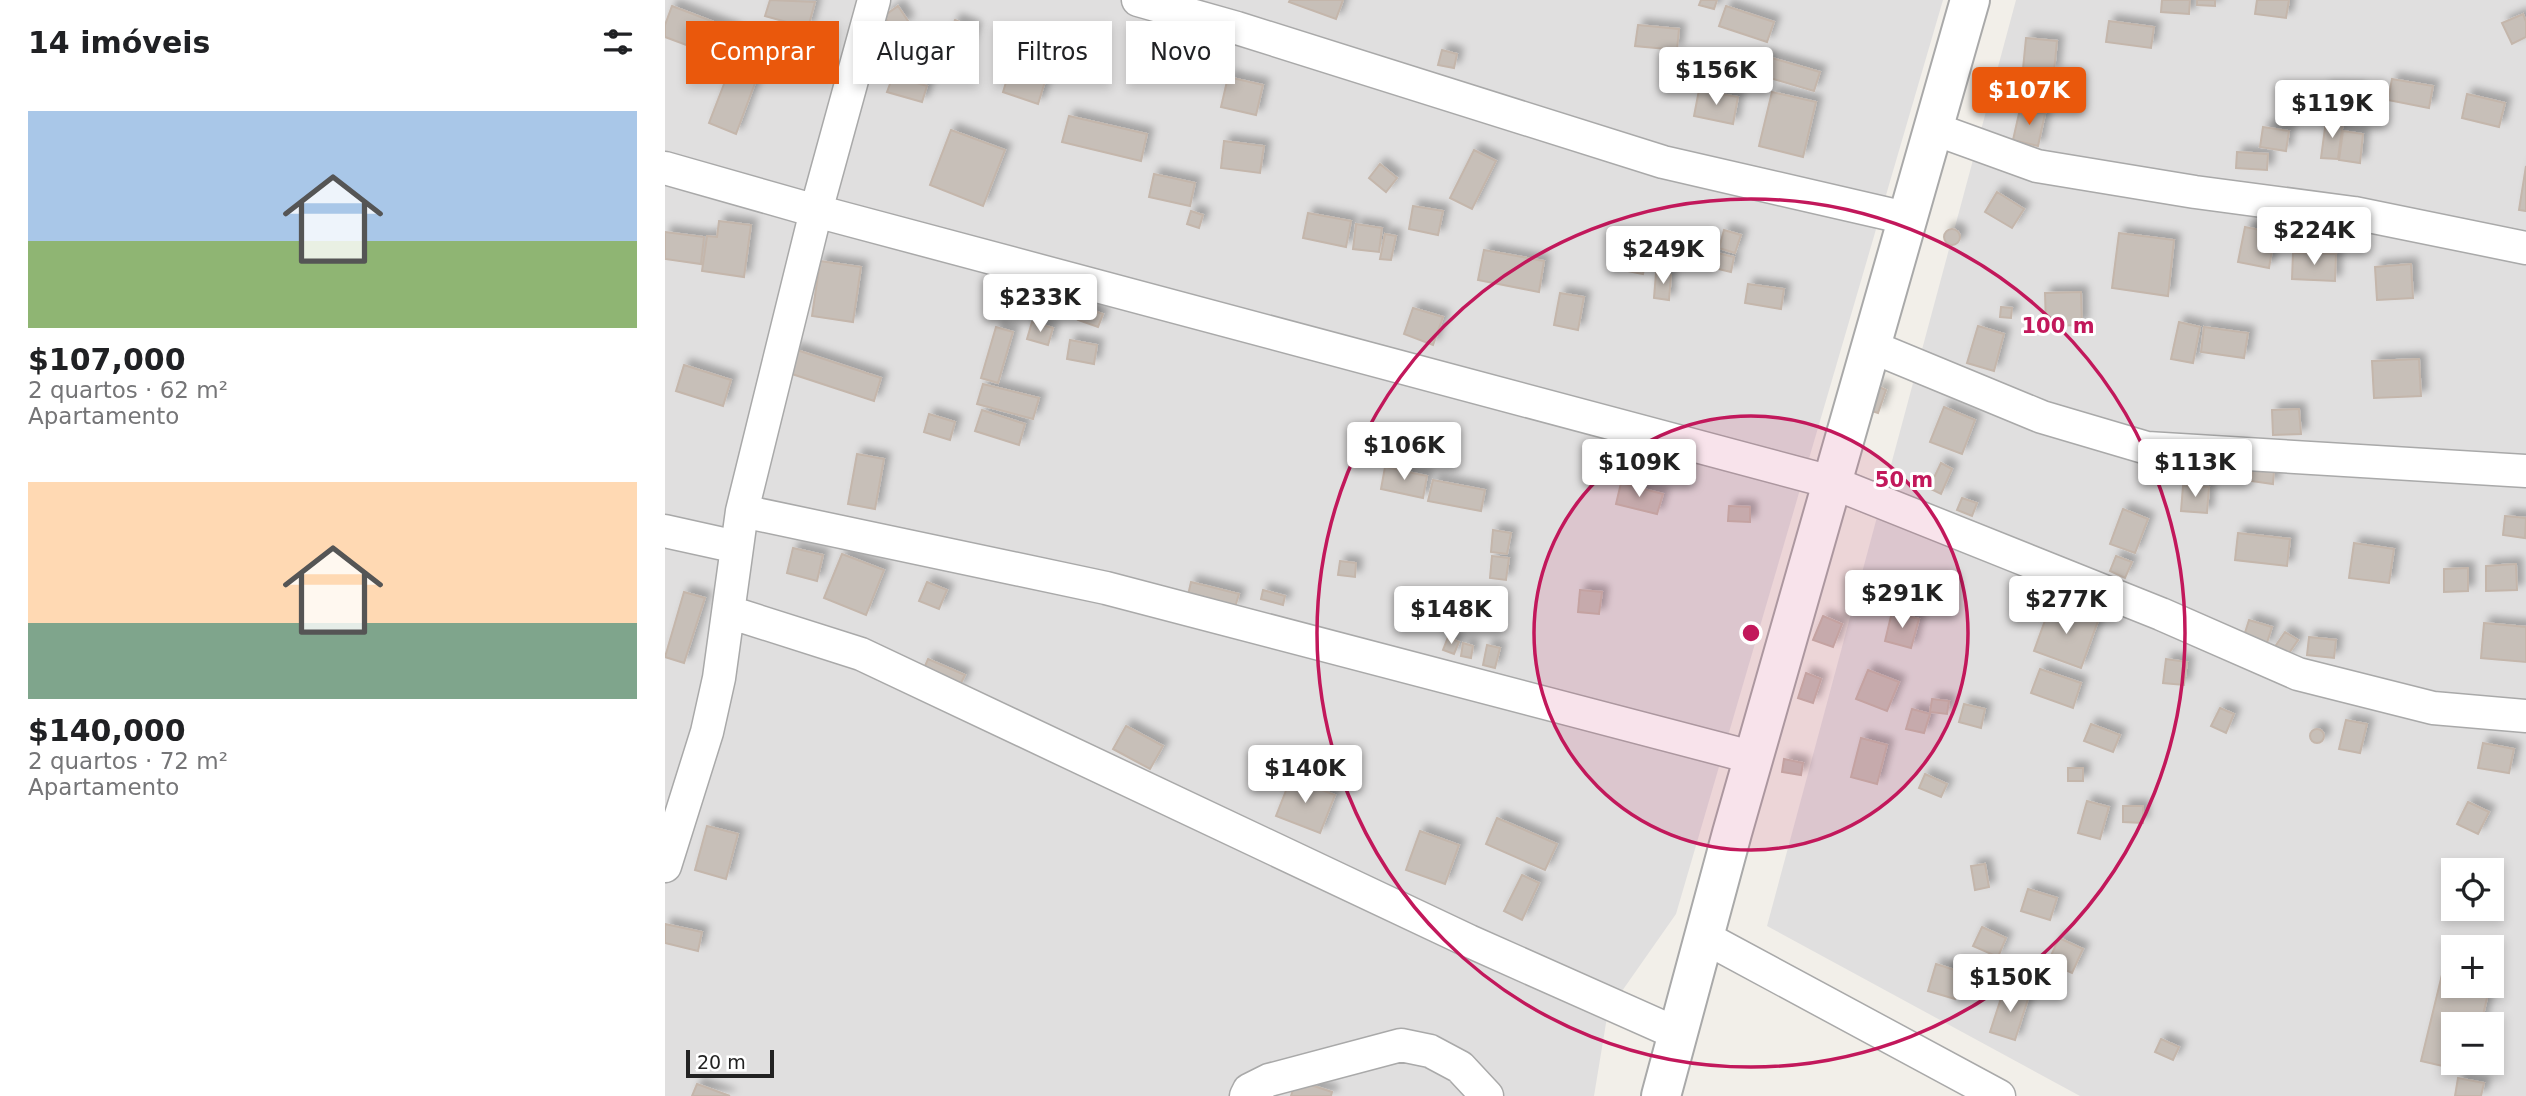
<!DOCTYPE html>
<html lang="pt">
<head>
<meta charset="utf-8">
<style>
  body { margin:0; font-family:"DejaVu Sans",sans-serif; background:#f6f6f6; color:#202124; height:100vh; display:flex; flex-direction:column; font-size:26px; white-space:nowrap }
  * { box-sizing:border-box; margin:0 }
  p { font-size:23px; color:#757577 }
  .icon { flex:none; width:38px; height:38px; fill:none; stroke:currentColor; stroke-width:2; stroke-linecap:round; stroke-linejoin:round }
  .map { position:relative; flex:1; overflow:hidden }
  .details { display:flex; flex-direction:column; background:#fff; width:665px }
  .details>* { flex:none }
  .banner { position:absolute; left:21px; top:21px; width:665px; height:63px; display:flex; gap:14px }
  .tools { position:absolute; left:1776px; top:858px; display:grid; gap:14px }
  .tools a { display:grid; place-items:center; width:63px; height:63px; border-radius:0px; background:#fff; box-shadow:0 4px 10px #0003; font-size:35px }
  .scale { position:absolute; left:21px; bottom:18px; width:88px; box-sizing:border-box; padding-left:7px; border:4px solid #222; border-top:0; font-size:19px; line-height:24px; white-space:nowrap; color:#222; -webkit-text-stroke:5px #fff; paint-order:stroke }
  .price { position:absolute; translate:-50% -60px; padding:0 16px; border-radius:7px; background:#fff; color:#222; font-size:23px; line-height:46px; filter:drop-shadow(0 2px 4px #0008) }
  .price::after { content:''; position:absolute; left:50%; top:42px; width:21px; height:16px; margin-left:-10px; background:inherit; clip-path:polygon(0 0,100% 0,50% 100%) }
  .price.on { background:#ea580c; color:#fff }
  ul { padding:0; list-style:none }
  li { display:grid; align-content:center; gap:14px; height:371px; padding:0 28px }
  li span { display:grid; place-items:center; height:217px; border-radius:0px; color:#555 }
  li>.icon { margin-inline-start:auto }
  span .icon { width:126px; height:126px; fill:#fffc; stroke-width:1 }
  li b { font-size:30px }
  h2 { display:flex; justify-content:space-between; align-items:center; height:84px; padding:0 28px; font-size:30px }
  .chip { padding:0 24px; border-radius:0px; background:#fff; box-shadow:0 4px 10px #0003; font-size:24px; line-height:63px }
  .chip.on { background:#ea580c; color:#fff }
  main { display:flex; flex:1; min-height:0 }
  .map>svg:first-child { display:block }
</style>
</head>
<body>
<main>
<section class="details">
<h2>14 imóveis<svg class="icon" aria-label="filters" viewBox="0 0 24 24"><path d="M4 7h16M4 17h16"/><circle cx="9" cy="7" r="2"/><circle cx="15" cy="17" r="2"/></svg></h2>
<ul>
<li><span style="background:linear-gradient(#a9c7e8 60%,#8fb573 0)"><svg class="icon" aria-label="home" viewBox="0 0 24 24"><path d="M3 11l9-7 9 7M6 9v11h12V9"/></svg></span><div><b>$107,000</b><p>2 quartos · 62 m²</p><p>Apartamento</p></div></li>
<li><span style="background:linear-gradient(#ffd9b3 65%,#7fa58c 0)"><svg class="icon" aria-label="home" viewBox="0 0 24 24"><path d="M3 11l9-7 9 7M6 9v11h12V9"/></svg></span><div><b>$140,000</b><p>2 quartos · 72 m²</p><p>Apartamento</p></div></li>
</ul>
</section>
<div class="map">
<svg width="1861" height="1096" viewBox="0 0 1861 1096">
  <defs>
    <filter id="shadow"><feDropShadow dx="6" dy="-6" stdDeviation="3.5" flood-color="#0004"/></filter>
  </defs>
  <rect width="100%" height="100%" fill="#f2efe9"/>
  <path fill="#e0dfdf" fill-rule="evenodd" d="M 0,0 L 1278,0 L 1011,914 L 943,1011 L 929,1096 L 0,1096 Z
    M 1351,0 L 1861,0 L 1861,1096 L 1415,1096 L 1102,926 ZM 1788,870 L 1827,870 L 1827,908 L 1788,908 ZM 1788,947 L 1827,947 L 1827,985 L 1788,985 ZM 1788,1024 L 1827,1024 L 1827,1062 L 1788,1062 Z"/>
  <path fill="#c7bfb8" stroke="#c4b6ab" stroke-width="2" filter="url(#shadow)" d="M 105,0 L 150,2 L 143,28 L 100,16 Z
    M 625,0 L 678,0 L 671,19 L 624,2 Z
    M 1036,0 L 1052,0 L 1049,9 L 1034,5 Z
    M 1497,0 L 1525,0 L 1524,14 L 1496,12 Z
    M 1532,0 L 1550,0 L 1550,6 L 1532,5 Z
    M 1592,0 L 1624,0 L 1621,18 L 1590,14 Z
    M 7,6 L 70,30 L 59,59 L 0,37 L 0,25 Z
    M 233,6 L 243,21 L 229,30 L 219,16 Z
    M 1061,6 L 1109,22 L 1102,42 L 1054,26 Z
    M 1858,14 L 1861,22 L 1861,37 L 1847,44 L 1837,23 Z
    M 290,20 L 310,28 L 302,48 L 282,40 Z
    M 1444,21 L 1489,27 L 1486,48 L 1441,42 Z
    M 973,25 L 1014,29 L 1012,50 L 970,46 Z
    M 78,35 L 123,53 L 115,73 L 96,67 L 71,134 L 44,123 Z
    M 1361,38 L 1392,41 L 1389,72 L 1358,69 Z
    M 206,39 L 236,44 L 233,64 L 202,59 Z
    M 777,50 L 792,54 L 789,68 L 773,65 Z
    M 1100,56 L 1155,72 L 1149,91 L 1095,75 Z
    M 347,63 L 382,75 L 373,104 L 338,92 Z
    M 228,76 L 262,86 L 257,102 L 222,92 Z
    M 563,77 L 598,85 L 591,115 L 556,107 Z
    M 1727,79 L 1768,86 L 1764,108 L 1723,100 Z
    M 1660,88 L 1694,89 L 1693,111 L 1660,110 Z
    M 1034,90 L 1073,97 L 1068,124 L 1029,116 Z
    M 1107,92 L 1151,102 L 1138,157 L 1094,146 Z
    M 1802,94 L 1840,103 L 1834,127 L 1797,118 Z
    M 1355,109 L 1380,114 L 1373,146 L 1348,140 Z
    M 404,116 L 482,134 L 476,161 L 397,142 Z
    M 1661,120 L 1678,122 L 1673,159 L 1656,158 Z
    M 1598,127 L 1624,131 L 1621,151 L 1595,147 Z
    M 286,130 L 340,150 L 318,206 L 265,185 Z
    M 1678,131 L 1698,134 L 1695,163 L 1674,160 Z
    M 559,141 L 599,146 L 595,173 L 556,168 Z
    M 809,150 L 831,161 L 807,209 L 785,198 Z
    M 1572,152 L 1603,154 L 1602,170 L 1571,168 Z
    M 715,164 L 732,178 L 721,192 L 704,178 Z
    M 1861,166 L 1861,211 L 1854,210 Z
    M 489,174 L 530,183 L 525,206 L 484,197 Z
    M 1332,192 L 1359,209 L 1347,228 L 1320,212 Z
    M 748,206 L 778,211 L 773,235 L 744,229 Z
    M 526,211 L 538,215 L 534,228 L 522,224 Z
    M 643,213 L 686,221 L 681,247 L 638,238 Z
    M 54,221 L 86,225 L 79,277 L 37,271 L 42,236 L 52,237 Z
    M 691,224 L 717,228 L 714,252 L 688,249 Z
    M 1580,227 L 1610,233 L 1604,268 L 1573,262 Z
    M1279 237a8 8 0 1 1 16 0a8 8 0 1 1-16 0Z
    M 1059,230 L 1076,235 L 1070,253 L 1054,248 Z
    M 0,232 L 39,237 L 36,264 L 0,259 Z
    M 1454,233 L 1509,240 L 1503,296 L 1447,288 Z
    M 720,234 L 731,236 L 726,260 L 715,259 Z
    M 948,238 L 984,245 L 978,274 L 942,267 Z
    M 819,250 L 879,261 L 874,292 L 813,280 Z
    M 1048,252 L 1069,257 L 1066,272 L 1045,267 Z
    M 1628,253 L 1671,254 L 1670,281 L 1627,279 Z
    M 155,261 L 196,267 L 188,322 L 147,316 Z
    M 1746,264 L 1748,298 L 1712,300 L 1710,267 Z
    M 991,273 L 1006,275 L 1004,300 L 989,298 Z
    M 1083,284 L 1119,289 L 1116,309 L 1080,303 Z
    M 1416,292 L 1417,325 L 1381,326 L 1380,293 Z
    M 895,293 L 919,297 L 913,330 L 889,325 Z
    M 418,307 L 438,314 L 433,327 L 413,320 Z
    M 1336,307 L 1347,308 L 1346,318 L 1335,317 Z
    M 748,308 L 778,317 L 768,345 L 739,334 Z
    M 367,322 L 388,328 L 383,345 L 362,339 Z
    M 1514,322 L 1535,327 L 1528,363 L 1506,359 Z
    M 1313,326 L 1339,334 L 1329,371 L 1302,363 Z
    M 331,327 L 348,332 L 333,383 L 316,378 Z
    M 1539,327 L 1583,333 L 1579,358 L 1536,352 Z
    M 405,340 L 432,345 L 429,364 L 402,359 Z
    M 129,349 L 216,378 L 209,401 L 121,372 Z
    M 1754,359 L 1756,396 L 1709,398 L 1707,361 Z
    M 19,365 L 66,380 L 58,406 L 11,391 Z
    M 318,384 L 374,398 L 368,419 L 312,404 Z
    M 1212,386 L 1221,390 L 1213,413 L 1204,410 Z
    M 1279,407 L 1310,420 L 1297,454 L 1265,442 Z
    M 1634,409 L 1636,434 L 1608,435 L 1607,410 Z
    M 317,410 L 360,424 L 354,445 L 310,431 Z
    M 264,414 L 290,422 L 285,440 L 259,432 Z
    M 192,454 L 219,459 L 210,509 L 183,504 Z
    M 1276,463 L 1287,469 L 1276,494 L 1264,488 Z
    M 720,467 L 762,476 L 758,498 L 716,489 Z
    M 1588,469 L 1609,471 L 1608,484 L 1586,481 Z
    M 768,480 L 820,490 L 816,511 L 763,501 Z
    M 956,483 L 998,494 L 992,514 L 951,504 Z
    M 1518,486 L 1544,487 L 1542,513 L 1516,511 Z
    M 1297,498 L 1312,503 L 1307,516 L 1292,510 Z
    M 1064,506 L 1085,507 L 1085,522 L 1063,521 Z
    M 1458,509 L 1483,519 L 1470,553 L 1445,544 Z
    M 1840,516 L 1861,518 L 1860,538 L 1838,535 Z
    M 828,530 L 846,533 L 842,554 L 826,552 Z
    M 1573,533 L 1625,539 L 1622,566 L 1570,560 Z
    M 1689,543 L 1729,549 L 1724,583 L 1684,578 Z
    M 128,548 L 158,555 L 152,581 L 122,573 Z
    M 177,554 L 219,570 L 201,615 L 159,598 Z
    M 827,556 L 844,558 L 841,580 L 825,578 Z
    M 1451,556 L 1467,562 L 1460,578 L 1445,571 Z
    M 675,561 L 691,563 L 690,577 L 673,575 Z
    M 1851,564 L 1852,590 L 1821,591 L 1821,566 Z
    M 1803,568 L 1803,591 L 1779,592 L 1779,569 Z
    M 262,582 L 282,590 L 274,609 L 254,601 Z
    M 526,582 L 574,594 L 570,607 L 523,595 Z
    M 598,590 L 620,596 L 618,605 L 596,599 Z
    M 915,590 L 937,592 L 934,614 L 913,612 Z
    M 19,592 L 40,598 L 19,663 L 0,657 Z
    M 1386,604 L 1433,621 L 1416,668 L 1369,651 Z
    M 1227,612 L 1254,619 L 1246,648 L 1220,641 Z
    M 1158,616 L 1177,624 L 1168,647 L 1148,640 Z
    M 1584,620 L 1607,627 L 1601,646 L 1578,639 Z
    M 1819,623 L 1861,627 L 1861,662 L 1816,658 Z
    M 1620,632 L 1633,640 L 1620,659 L 1607,651 Z
    M 783,637 L 794,642 L 789,654 L 778,650 Z
    M 1644,637 L 1671,640 L 1669,658 L 1642,655 Z
    M 798,643 L 808,646 L 806,658 L 796,656 Z
    M 822,645 L 835,648 L 830,668 L 818,665 Z
    M 263,659 L 300,675 L 293,689 L 257,673 Z
    M 1501,659 L 1522,662 L 1519,685 L 1498,683 Z
    M 1375,669 L 1416,683 L 1408,708 L 1366,693 Z
    M 1203,670 L 1234,682 L 1222,711 L 1191,699 Z
    M 1141,673 L 1156,679 L 1148,703 L 1133,698 Z
    M 1267,699 L 1284,701 L 1282,714 L 1265,712 Z
    M 1299,704 L 1320,709 L 1316,728 L 1294,722 Z
    M 1555,708 L 1569,714 L 1561,733 L 1546,726 Z
    M 1247,709 L 1265,714 L 1259,733 L 1241,729 Z
    M 1681,720 L 1702,724 L 1695,753 L 1674,749 Z
    M 1426,724 L 1455,735 L 1448,752 L 1419,741 Z
    M 461,726 L 498,746 L 485,769 L 448,749 Z
    M1645 736a7 7 0 1 1 14 0a7 7 0 1 1-14 0Z
    M 1196,738 L 1222,745 L 1212,784 L 1186,777 Z
    M 1818,743 L 1849,749 L 1844,773 L 1813,768 Z
    M 1119,759 L 1138,763 L 1136,775 L 1117,772 Z
    M 1403,768 L 1418,768 L 1418,781 L 1403,781 Z
    M 1260,774 L 1282,784 L 1276,797 L 1254,788 Z
    M 626,778 L 670,795 L 655,833 L 611,816 Z
    M 1422,801 L 1444,807 L 1435,839 L 1413,833 Z
    M 1803,802 L 1824,812 L 1813,834 L 1792,824 Z
    M 1458,806 L 1478,806 L 1478,823 L 1458,822 Z
    M 832,818 L 892,844 L 880,870 L 821,844 Z
    M 42,826 L 73,834 L 61,879 L 30,870 Z
    M 755,831 L 794,845 L 780,884 L 741,870 Z
    M 1320,864 L 1324,887 L 1310,890 L 1306,866 Z
    M 857,875 L 874,883 L 857,920 L 839,911 Z
    M 1363,889 L 1392,898 L 1385,920 L 1356,911 Z
    M 0,924 L 37,932 L 33,951 L 0,943 Z
    M 1317,927 L 1341,938 L 1333,957 L 1308,946 Z
    M 1394,938 L 1418,949 L 1407,973 L 1383,962 Z
    M 1782,954 L 1788,956 L 1788,985 L 1825,985 L 1816,1024 L 1788,1024 L 1788,1062 L 1807,1062 L 1804,1072 L 1756,1061 Z
    M 1271,964 L 1299,973 L 1290,999 L 1263,991 Z
    M 1339,989 L 1364,996 L 1350,1040 L 1325,1032 Z
    M 1496,1039 L 1514,1047 L 1508,1060 L 1490,1052 Z
    M 1793,1078 L 1819,1083 L 1816,1096 L 1790,1096 Z
    M 631,1080 L 667,1092 L 666,1096 L 626,1096 Z
    M 32,1084 L 65,1096 L 27,1096 Z"/>
  <g fill="none" stroke-linecap="round" stroke-linejoin="round">
    <defs>
      <path id="minor" d="M 473,0 L 572,28 L 998,162 L 1241,218
        M 1267,128 L 1372,166 L 1530,192 L 1689,213 L 1861,248
        M 0,168 L 151,211 L 1166,482 L 1496,614 L 1633,674 L 1768,708 L 1861,716
        M 1205,346 L 1377,417 L 1482,448 L 1861,471
        M 77,511 L 441,588 L 1090,758
        M 0,531 L 72,547
        M 64,612 L 196,654 L 804,941 L 1013,1034
        M 0,866 L 42,732 L 54,678 L 77,511 L 151,211 L 209,0
        M 1039,937 L 1334,1096
        M 581,1096 L 584,1090 L 604,1080 L 736,1045 L 765,1051 L 795,1067 L 822,1096"/>
      <path id="tertiary" d="M 996,1096 L 1067,833 L 1305,0"/>
    </defs>
    <use href="#minor" stroke="#a9a9a9" stroke-width="35"/>
    <use href="#tertiary" stroke="#a9a9a9" stroke-width="42"/>
    <use href="#minor" stroke="#fff" stroke-width="32"/>
    <use href="#tertiary" stroke="#fff" stroke-width="38"/>
  </g>
  <circle cx="1086" cy="633" r="217" fill="#c2185b" fill-opacity=".12"/>
  <g fill="none" stroke="#c2185b" stroke-width="3.5">
    <circle cx="1086" cy="633" r="217"/>
    <circle cx="1086" cy="633" r="434"/>
  </g>
  <circle cx="1086" cy="633" r="10" fill="#c2185b" stroke="#fff" stroke-width="3.5"/>
  <g font-size="21" text-anchor="middle" font-weight="bold" fill="#c2185b" stroke="#fff" stroke-width="6" stroke-linejoin="round" paint-order="stroke">
    <text x="1393" y="333">100 m</text>
    <text x="1239" y="487">50 m</text>
  </g>
</svg>
<div class="tools">
<a><svg class="icon" aria-label="locate" viewBox="0 0 24 24"><circle cx="12" cy="12" r="6"/><path d="M12 2v4M12 18v4M2 12h4M18 12h4"/></svg></a>
<a>+</a>
<a>−</a>
</div>
<div class="scale">20 m</div>
<b class="price" style="left:1051px;top:107px">$156K</b>
<b class="price on" style="left:1364px;top:127px">$107K</b>
<b class="price" style="left:1667px;top:140px">$119K</b>
<b class="price" style="left:1649px;top:267px">$224K</b>
<b class="price" style="left:998px;top:286px">$249K</b>
<b class="price" style="left:375px;top:334px">$233K</b>
<b class="price" style="left:739px;top:482px">$106K</b>
<b class="price" style="left:974px;top:499px">$109K</b>
<b class="price" style="left:1530px;top:499px">$113K</b>
<b class="price" style="left:1237px;top:630px">$291K</b>
<b class="price" style="left:1401px;top:636px">$277K</b>
<b class="price" style="left:786px;top:646px">$148K</b>
<b class="price" style="left:640px;top:805px">$140K</b>
<b class="price" style="left:1345px;top:1014px">$150K</b>
<div class="banner">
<a class="chip on">Comprar</a>
<a class="chip">Alugar</a>
<a class="chip">Filtros</a>
<a class="chip">Novo</a>
</div>
</div>
</main>
</body>
</html>
